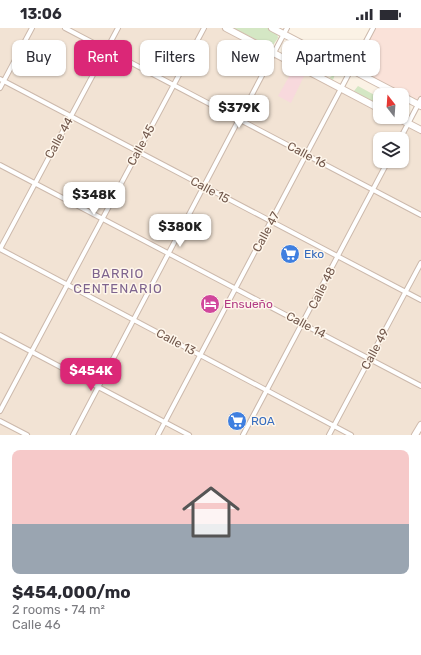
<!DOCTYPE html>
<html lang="en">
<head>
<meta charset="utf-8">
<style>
  body { margin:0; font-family:Rubik,sans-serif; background:#f7f7f7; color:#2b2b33; height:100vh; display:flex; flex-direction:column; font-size:15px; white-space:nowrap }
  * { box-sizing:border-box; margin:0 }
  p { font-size:13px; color:#7c7c81 }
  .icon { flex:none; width:22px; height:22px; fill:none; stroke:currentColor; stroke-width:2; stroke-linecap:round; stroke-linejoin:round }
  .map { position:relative; height:407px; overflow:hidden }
  .side { display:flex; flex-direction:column; background:#fff; flex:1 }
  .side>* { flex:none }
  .top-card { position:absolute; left:12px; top:12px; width:397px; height:36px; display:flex; gap:8px }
  .needle { width:26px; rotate:343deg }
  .buttons { position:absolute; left:373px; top:60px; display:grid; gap:8px }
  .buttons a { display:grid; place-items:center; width:36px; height:36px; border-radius:8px; background:#fff; box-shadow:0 1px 3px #0004; font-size:20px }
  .price { position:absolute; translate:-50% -34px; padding:0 9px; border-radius:8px; background:#fff; color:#222; font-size:13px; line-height:26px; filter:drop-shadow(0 1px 2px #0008) }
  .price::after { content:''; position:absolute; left:50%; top:24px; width:12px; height:9px; margin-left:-6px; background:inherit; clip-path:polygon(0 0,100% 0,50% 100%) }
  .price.current { background:#db2777; color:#fff }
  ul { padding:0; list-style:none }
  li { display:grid; align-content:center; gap:8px; height:212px; padding:0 12px }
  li+li { border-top:1px solid #e1e1e2 }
  li span { display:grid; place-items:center; height:124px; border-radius:8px; color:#555 }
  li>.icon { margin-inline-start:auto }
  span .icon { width:72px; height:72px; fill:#fffc; stroke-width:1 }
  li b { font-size:17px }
  .tag { padding:0 14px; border-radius:8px; background:#fff; box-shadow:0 1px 3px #0004; font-size:14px; line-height:36px }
  .tag.current { background:#db2777; color:#fff }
  .status { display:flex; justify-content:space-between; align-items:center; height:28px; padding:0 20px; background:#fff; direction:ltr }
  .status svg { height:11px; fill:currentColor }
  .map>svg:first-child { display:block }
</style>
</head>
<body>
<div class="status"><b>13:06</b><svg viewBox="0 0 49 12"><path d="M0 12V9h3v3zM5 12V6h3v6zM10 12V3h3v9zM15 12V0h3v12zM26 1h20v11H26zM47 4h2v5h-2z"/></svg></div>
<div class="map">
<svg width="421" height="407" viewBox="0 0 421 407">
  <rect width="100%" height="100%" fill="#fbf2e5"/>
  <path fill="#f2e3d4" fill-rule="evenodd" d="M 0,0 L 226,0 L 380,81 L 380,89 L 396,89 L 421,102 L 421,397 L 415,407 L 0,407 ZM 380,111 L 402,111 L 402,133 L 380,133 Z"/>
  <path fill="#fae2d9" d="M 373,0 L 421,0 L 421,71 L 418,77 L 352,42 Z"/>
  <path fill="#f8d9dd" d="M 295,38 L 306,44 L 291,75 L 278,68 Z"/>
  <path fill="#d4e7c4" d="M 233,0 L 269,0 L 277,4 L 278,10 L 273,17 L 267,17 Z
    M 296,16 L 340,39 L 337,43 L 294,21 Z
    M 292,24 L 335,46 L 333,52 L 329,50 L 332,48 L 293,29 L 290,31 L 288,30 Z
    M 358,58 L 380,70 L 380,78 L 354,63 Z"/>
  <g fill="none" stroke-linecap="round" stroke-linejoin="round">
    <defs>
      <path id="minor" d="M 65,0 L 421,187
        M 0,51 L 421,272
        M 0,60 L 32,0
        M 400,111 L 421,71
        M 0,137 L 421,358
        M 0,221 L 351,407
        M 0,221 L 118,0
        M 0,307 L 189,407
        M 0,383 L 204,0
        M 0,393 L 27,407
        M 73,407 L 287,0
        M 158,407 L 373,0
        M 243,407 L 388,133
        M 329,407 L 421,235"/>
      <path id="secondary" d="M 226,0 L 380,81
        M 272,0 L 400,67
        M 402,68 L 421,78
        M 396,89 L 421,102
        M 415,407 L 421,397"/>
    </defs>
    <use href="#minor" stroke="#ccb9ac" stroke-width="6"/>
    <use href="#secondary" stroke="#d0bbad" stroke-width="8"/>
    <use href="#minor" stroke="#fff" stroke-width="4"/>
    <use href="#secondary" stroke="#fff" stroke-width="6"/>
  </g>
  <defs>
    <symbol id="supermarket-disc" viewBox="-11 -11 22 22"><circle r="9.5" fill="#3f7fe0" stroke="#fef6eb"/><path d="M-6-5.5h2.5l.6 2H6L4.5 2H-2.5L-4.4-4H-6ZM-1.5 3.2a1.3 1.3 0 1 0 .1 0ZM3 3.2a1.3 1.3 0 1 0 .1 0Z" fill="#fff"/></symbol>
    <symbol id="hotel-disc" viewBox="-11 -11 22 22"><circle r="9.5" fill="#d1479c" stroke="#fef6eb"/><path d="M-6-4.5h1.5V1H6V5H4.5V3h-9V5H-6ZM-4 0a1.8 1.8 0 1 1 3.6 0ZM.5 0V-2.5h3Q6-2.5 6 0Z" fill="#fff"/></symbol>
  </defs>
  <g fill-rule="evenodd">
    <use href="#supermarket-disc" x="279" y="215" width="22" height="22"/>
    <use href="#hotel-disc" x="199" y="265" width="22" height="22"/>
    <use href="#supermarket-disc" x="226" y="382" width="22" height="22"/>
  </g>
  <g text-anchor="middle" stroke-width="3" stroke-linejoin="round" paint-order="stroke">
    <g font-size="12" fill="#72584c" stroke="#fef6eb">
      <text transform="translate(59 110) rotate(-61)" y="4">Calle 44</text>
      <text transform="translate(141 117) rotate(-62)" y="4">Calle 45</text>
      <text transform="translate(307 127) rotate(28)" y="4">Calle 16</text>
      <text transform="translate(210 162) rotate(28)" y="4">Calle 15</text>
      <text transform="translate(266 204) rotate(-62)" y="4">Calle 47</text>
      <text transform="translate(322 260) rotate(-63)" y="4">Calle 48</text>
      <text transform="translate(306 297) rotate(28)" y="4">Calle 14</text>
      <text transform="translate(176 314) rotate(28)" y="4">Calle 13</text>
      <text transform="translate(375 321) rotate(-62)" y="4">Calle 49</text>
    </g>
    <g font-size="12" fill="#366cbe" stroke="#fef6eb" text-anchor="start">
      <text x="304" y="230">Eko</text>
      <text x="251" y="397">ROA</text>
    </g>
    <g font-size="12" fill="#b23c85" stroke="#fef6eb" text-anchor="start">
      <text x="224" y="280">Ensueño</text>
    </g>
    <g font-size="13" letter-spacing="1" fill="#7e648e" stroke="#fef6eb">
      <text x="118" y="250">BARRIO<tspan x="118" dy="15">CENTENARIO</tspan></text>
    </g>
  </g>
</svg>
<div class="buttons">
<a><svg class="needle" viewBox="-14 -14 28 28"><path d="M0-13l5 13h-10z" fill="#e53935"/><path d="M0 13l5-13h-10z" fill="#7c7c81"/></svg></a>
<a><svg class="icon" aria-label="layers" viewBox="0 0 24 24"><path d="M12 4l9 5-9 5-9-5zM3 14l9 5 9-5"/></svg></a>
</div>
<b class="price" style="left:239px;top:101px">$379K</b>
<b class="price" style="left:94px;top:188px">$348K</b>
<b class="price" style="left:180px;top:220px">$380K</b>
<b class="price current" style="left:91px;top:364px">$454K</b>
<div class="top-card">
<a class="tag">Buy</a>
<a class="tag current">Rent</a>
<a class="tag">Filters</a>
<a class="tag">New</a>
<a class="tag">Apartment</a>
</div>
</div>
<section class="side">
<ul>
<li><span style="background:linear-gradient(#f6c9c9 60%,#9aa5b1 0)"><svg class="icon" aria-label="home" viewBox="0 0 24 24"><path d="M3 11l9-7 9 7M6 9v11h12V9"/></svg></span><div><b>$454,000/mo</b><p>2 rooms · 74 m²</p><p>Calle 46</p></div></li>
</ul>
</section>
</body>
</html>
